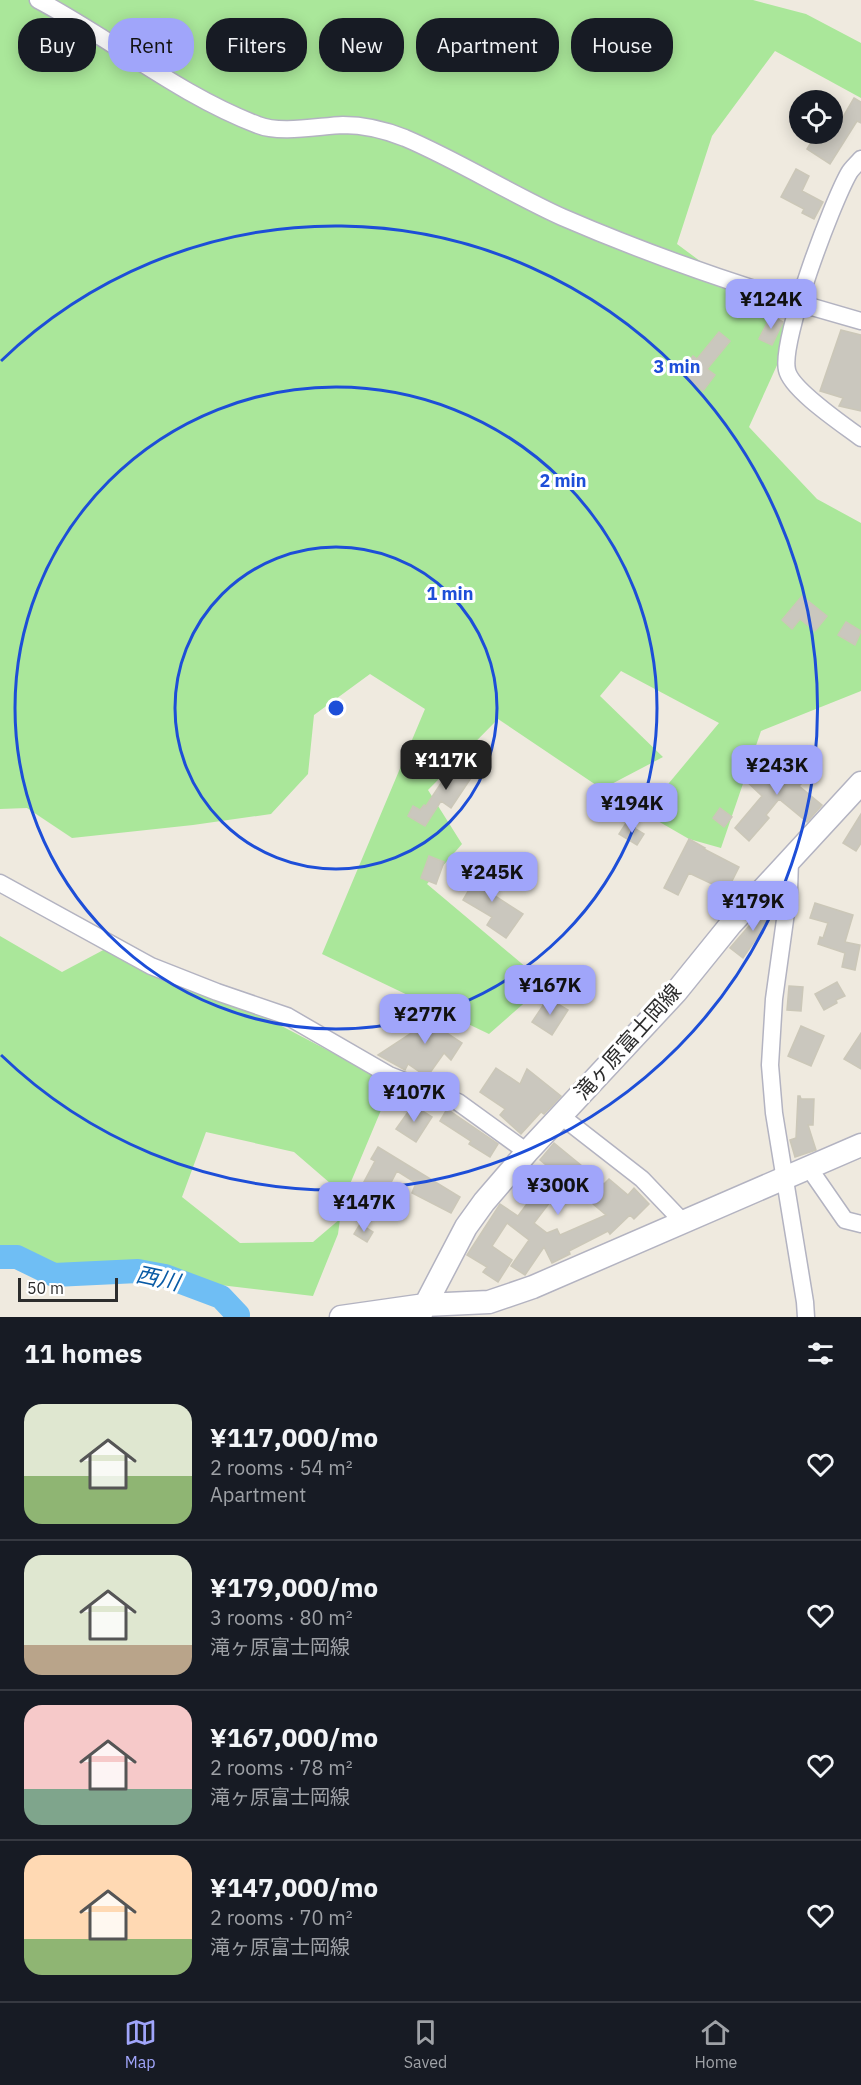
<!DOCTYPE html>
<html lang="en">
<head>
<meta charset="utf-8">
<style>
  body { margin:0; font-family:"IBM Plex Sans","Noto Sans JP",sans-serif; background:#242831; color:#f1f3f6; height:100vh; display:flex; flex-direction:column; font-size:22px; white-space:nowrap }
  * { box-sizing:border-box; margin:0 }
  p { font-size:20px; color:#9ea1a6 }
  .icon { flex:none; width:33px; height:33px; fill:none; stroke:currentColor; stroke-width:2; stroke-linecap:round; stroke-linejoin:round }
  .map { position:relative; height:1317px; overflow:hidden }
  .drawer { display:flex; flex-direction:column; background:#171b24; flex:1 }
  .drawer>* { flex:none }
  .banner { position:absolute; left:18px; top:18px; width:825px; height:54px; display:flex; gap:12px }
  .fabs { position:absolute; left:789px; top:90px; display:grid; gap:12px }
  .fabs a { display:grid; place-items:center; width:54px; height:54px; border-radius:50%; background:#171b24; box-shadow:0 3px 15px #0003; font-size:30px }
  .scale { position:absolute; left:18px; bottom:15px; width:100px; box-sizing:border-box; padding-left:6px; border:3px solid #2d2d2d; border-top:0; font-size:16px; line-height:21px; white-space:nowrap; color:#2d2d2d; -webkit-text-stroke:4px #fff; paint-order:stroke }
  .price { position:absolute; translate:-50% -51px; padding:0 14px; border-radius:12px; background:#a0a5fa; color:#111; font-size:20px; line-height:39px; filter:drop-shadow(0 2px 3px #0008) }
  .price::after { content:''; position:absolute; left:50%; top:36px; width:18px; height:14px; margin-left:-9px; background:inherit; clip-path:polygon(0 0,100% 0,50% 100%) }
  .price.current { background:#222; color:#fff }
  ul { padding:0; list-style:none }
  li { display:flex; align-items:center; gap:18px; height:150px; padding:0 24px }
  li+li { border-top:2px solid #363941 }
  li span { display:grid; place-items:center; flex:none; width:168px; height:120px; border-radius:18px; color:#555 }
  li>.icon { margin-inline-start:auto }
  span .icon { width:72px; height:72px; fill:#fffc; stroke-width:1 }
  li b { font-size:26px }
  h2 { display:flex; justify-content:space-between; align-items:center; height:72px; padding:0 24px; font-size:26px }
  .pill { padding:0 21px; border-radius:24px; background:#171b24; box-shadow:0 3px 15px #0003; font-size:21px; line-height:54px }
  .pill.current { background:#a0a5fa; color:#111 }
  .tab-bar { display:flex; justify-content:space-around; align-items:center; height:84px; border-top:2px solid #363941; background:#171b24; font-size:16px; color:#9ea1a6 }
  .tab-bar a { display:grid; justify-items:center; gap:3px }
  .tab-bar .current { color:#a0a5fa }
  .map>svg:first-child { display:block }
</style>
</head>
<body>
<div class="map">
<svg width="861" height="1317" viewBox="0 0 861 1317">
  <rect width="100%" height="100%" fill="#efeadf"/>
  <path fill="#aae79a" d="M 0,0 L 753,0 L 806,14 L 861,43 L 861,98 L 775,51 L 712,136 L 677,244 L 793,330 L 749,427 L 817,499 L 861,523 L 861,691 L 761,731 L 721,848 L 689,839 L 644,813 L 719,723 L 621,671 L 600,696 L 663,757 L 602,789 L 498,719 L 428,790 L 462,844 L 427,884 L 546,984 L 489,1034 L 322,954 L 425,709 L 370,674 L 314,715 L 308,774 L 271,814 L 193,825 L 72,838 L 27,808 L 0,809 Z
    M 0,936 L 62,972 L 109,947 L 274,1022 L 392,1084 L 345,1196 L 294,1152 L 206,1132 L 182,1197 L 240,1243 L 313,1242 L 340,1219 L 338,1234 L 313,1296 L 77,1268 L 0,1256 Z"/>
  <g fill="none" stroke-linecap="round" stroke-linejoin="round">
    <path stroke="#6fbef4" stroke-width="24" d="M 0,1257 L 17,1257 L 54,1275 L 138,1271 L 165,1276 L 221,1297 L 238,1315"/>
  </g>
  <path fill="#cac7be" stroke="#cbc7b8" stroke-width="1.5" fill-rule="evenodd" d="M 854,98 L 861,102 L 861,123 L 857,121 L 830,164 L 807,149 L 816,134 L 833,134 Z
    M 796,169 L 809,176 L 802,191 L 823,202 L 814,219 L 802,213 L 804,209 L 781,197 Z
    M 771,315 L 783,322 L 772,345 L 759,339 Z
    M 841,330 L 861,335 L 861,411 L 839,406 L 843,398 L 820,391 Z
    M 719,332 L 730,341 L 707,369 L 715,375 L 703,391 L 681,371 L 693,356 L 697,359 Z
    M 802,596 L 827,616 L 815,631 L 800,619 L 792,629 L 782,620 Z
    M 846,622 L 861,631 L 855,645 L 838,635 Z
    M 459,756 L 477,769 L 451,808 L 441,801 L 425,826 L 408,816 L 413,806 L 420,810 L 424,805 L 426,806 Z
    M 759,761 L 778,778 L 793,761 L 809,776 L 799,786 L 822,805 L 807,822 L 779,799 L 766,815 L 769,818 L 749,841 L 735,828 L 762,796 L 743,778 Z
    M 720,808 L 732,817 L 724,827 L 713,818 Z
    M 861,814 L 861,843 L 856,851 L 843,843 Z
    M 626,823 L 644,834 L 637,845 L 619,834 Z
    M 689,839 L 705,848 L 704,849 L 739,867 L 727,891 L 689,873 L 678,895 L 664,888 Z
    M 429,856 L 444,862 L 436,884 L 421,878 Z
    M 481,869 L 503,882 L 495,896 L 523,914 L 506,938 L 487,925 L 492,917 L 463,900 Z
    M 769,903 L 776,910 L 743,958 L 730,948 Z
    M 815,903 L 853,915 L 845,942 L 860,945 L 855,970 L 842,967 L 845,953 L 818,944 L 820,937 L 823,938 L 828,923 L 810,918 Z
    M 837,982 L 845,996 L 836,1000 L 837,1003 L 824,1010 L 815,994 Z
    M 789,986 L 803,987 L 801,1011 L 787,1010 Z
    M 548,998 L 568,1010 L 552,1035 L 532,1022 Z
    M 439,1003 L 453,1011 L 442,1030 L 462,1043 L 451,1060 L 444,1053 L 427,1077 L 408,1064 L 405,1070 L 378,1055 L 416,1030 L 423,1029 Z
    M 801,1026 L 824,1036 L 811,1066 L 788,1056 Z
    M 861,1033 L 861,1069 L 844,1059 Z
    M 496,1068 L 520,1084 L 527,1069 L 561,1096 L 544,1114 L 541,1112 L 521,1134 L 500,1115 L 505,1109 L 480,1092 Z
    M 798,1096 L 800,1096 L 801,1099 L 814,1099 L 813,1125 L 808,1125 L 816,1150 L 795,1157 L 790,1140 L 796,1138 Z
    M 413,1105 L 432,1117 L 416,1142 L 396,1129 Z
    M 447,1109 L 498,1144 L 490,1157 L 469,1144 L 471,1141 L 440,1121 Z
    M 554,1143 L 604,1184 L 609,1179 L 628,1195 L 634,1188 L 649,1204 L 634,1219 L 630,1215 L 610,1234 L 608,1231 L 569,1251 L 570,1254 L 552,1263 L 544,1247 L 525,1275 L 511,1266 L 529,1240 L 507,1223 L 492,1246 L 512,1260 L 498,1282 L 483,1272 L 487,1267 L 467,1255 L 500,1204 L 518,1216 L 552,1170 L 540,1160 ZM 566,1181 L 606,1215 L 560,1235 L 557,1229 L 547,1233 L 534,1223 Z
    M 378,1147 L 460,1197 L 451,1213 L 412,1193 L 416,1183 L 397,1171 L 379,1206 L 357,1195 L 375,1161 L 371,1159 Z
    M 360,1224 L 373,1232 L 367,1242 L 354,1234 Z"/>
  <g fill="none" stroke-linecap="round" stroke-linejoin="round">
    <defs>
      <path id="street" d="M 38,0 C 112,39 179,95 258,125 C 280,134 319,126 343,125 C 364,125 385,130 405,138 C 459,161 509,193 562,217 C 659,259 760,293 861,321
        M 861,159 C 857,164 852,168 849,173 C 832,203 780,340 787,370 C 791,390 844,425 861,438
        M 790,860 L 789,891 L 774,999 L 770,1065 L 774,1113 L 805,1302 L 806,1317
        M 0,883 L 151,966 L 217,992 L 287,1016 L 389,1075 L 458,1102 L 527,1152
        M 561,1116 L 642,1179 L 683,1222
        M 809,1168 L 845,1220 L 861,1224"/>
      <path id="secondary" d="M 341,1317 L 425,1305 L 489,1302 L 533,1287 L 861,1145
        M 419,1317 L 466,1227 L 484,1202 L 527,1152 L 676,992 L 731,924 L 861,783"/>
    </defs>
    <use href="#street" stroke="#b3b3c1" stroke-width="19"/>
    <use href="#secondary" stroke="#b3b3c1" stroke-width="25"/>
    <use href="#street" stroke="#fff" stroke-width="16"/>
    <use href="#secondary" stroke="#fff" stroke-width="22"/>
  </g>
  <g fill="none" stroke="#1d4ed8" stroke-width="3">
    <circle cx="336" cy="708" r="161"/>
    <circle cx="336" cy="708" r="321"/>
    <path d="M1 361A482 482 0 1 1 1 1055"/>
  </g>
  <g text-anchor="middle" stroke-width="6" stroke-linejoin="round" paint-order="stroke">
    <g font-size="21" fill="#2d2d2d" stroke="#fff">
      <text transform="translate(628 1042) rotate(-48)" y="7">滝ヶ原富士岡線</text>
    </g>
    <g font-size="22" font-style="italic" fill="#085aa5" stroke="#fff">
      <text transform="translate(158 1278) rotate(12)" y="8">西川</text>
    </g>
  </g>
  <circle cx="336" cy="708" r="9" fill="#1d4ed8" stroke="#fff" stroke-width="3"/>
  <g font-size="18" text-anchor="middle" font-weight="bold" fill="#1d4ed8" stroke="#fff" stroke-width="6" stroke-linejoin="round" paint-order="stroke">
    <text x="677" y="373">3 min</text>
    <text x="563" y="487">2 min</text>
    <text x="450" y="600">1 min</text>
  </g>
</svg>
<div class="fabs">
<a><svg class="icon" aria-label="locate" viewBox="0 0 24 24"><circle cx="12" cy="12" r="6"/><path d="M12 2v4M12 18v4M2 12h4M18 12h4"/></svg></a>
</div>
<div class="scale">50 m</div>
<b class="price" style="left:771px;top:330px">¥124K</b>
<b class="price current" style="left:446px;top:791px">¥117K</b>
<b class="price" style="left:777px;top:796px">¥243K</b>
<b class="price" style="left:632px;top:834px">¥194K</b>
<b class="price" style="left:492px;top:903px">¥245K</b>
<b class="price" style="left:753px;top:932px">¥179K</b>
<b class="price" style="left:550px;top:1016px">¥167K</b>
<b class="price" style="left:425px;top:1045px">¥277K</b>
<b class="price" style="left:414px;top:1123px">¥107K</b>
<b class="price" style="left:558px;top:1216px">¥300K</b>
<b class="price" style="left:364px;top:1233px">¥147K</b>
<div class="banner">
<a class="pill">Buy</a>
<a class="pill current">Rent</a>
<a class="pill">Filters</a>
<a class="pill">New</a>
<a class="pill">Apartment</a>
<a class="pill">House</a>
</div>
</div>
<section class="drawer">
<h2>11 homes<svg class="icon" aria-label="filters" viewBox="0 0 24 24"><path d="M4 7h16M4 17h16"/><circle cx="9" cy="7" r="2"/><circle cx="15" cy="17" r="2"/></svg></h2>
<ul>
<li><span style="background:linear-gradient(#dfe7d0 60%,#8fb573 0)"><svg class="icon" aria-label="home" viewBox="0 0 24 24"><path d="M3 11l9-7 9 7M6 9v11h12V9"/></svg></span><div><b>¥117,000/mo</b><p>2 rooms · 54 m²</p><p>Apartment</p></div><svg class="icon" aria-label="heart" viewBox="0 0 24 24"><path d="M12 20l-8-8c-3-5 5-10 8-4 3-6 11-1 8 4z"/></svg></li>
<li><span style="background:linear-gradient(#dfe7d0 75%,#b9a48a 0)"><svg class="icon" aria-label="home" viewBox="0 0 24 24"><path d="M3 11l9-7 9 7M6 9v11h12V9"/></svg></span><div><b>¥179,000/mo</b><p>3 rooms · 80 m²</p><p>滝ヶ原富士岡線</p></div><svg class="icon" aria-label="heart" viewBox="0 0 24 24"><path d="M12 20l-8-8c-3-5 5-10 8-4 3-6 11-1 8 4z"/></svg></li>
<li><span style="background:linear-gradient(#f6c9c9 70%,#7fa58c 0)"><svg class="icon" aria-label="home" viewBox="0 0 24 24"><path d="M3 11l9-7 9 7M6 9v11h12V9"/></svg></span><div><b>¥167,000/mo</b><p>2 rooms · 78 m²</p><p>滝ヶ原富士岡線</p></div><svg class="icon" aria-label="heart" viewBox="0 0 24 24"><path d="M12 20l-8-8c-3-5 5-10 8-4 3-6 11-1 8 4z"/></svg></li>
<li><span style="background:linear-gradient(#ffd9b3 70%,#8fb573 0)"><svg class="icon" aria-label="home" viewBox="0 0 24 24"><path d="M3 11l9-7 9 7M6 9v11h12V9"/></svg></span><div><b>¥147,000/mo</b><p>2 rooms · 70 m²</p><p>滝ヶ原富士岡線</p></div><svg class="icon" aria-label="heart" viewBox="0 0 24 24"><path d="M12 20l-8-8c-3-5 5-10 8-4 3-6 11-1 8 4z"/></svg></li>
</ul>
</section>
<nav class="tab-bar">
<a class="current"><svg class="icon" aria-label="map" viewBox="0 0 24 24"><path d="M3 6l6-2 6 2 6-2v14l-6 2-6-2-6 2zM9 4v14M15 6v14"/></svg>Map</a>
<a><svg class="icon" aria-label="saved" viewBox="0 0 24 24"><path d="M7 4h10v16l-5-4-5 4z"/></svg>Saved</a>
<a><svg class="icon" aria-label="home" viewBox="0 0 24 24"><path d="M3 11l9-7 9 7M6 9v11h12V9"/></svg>Home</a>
</nav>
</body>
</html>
